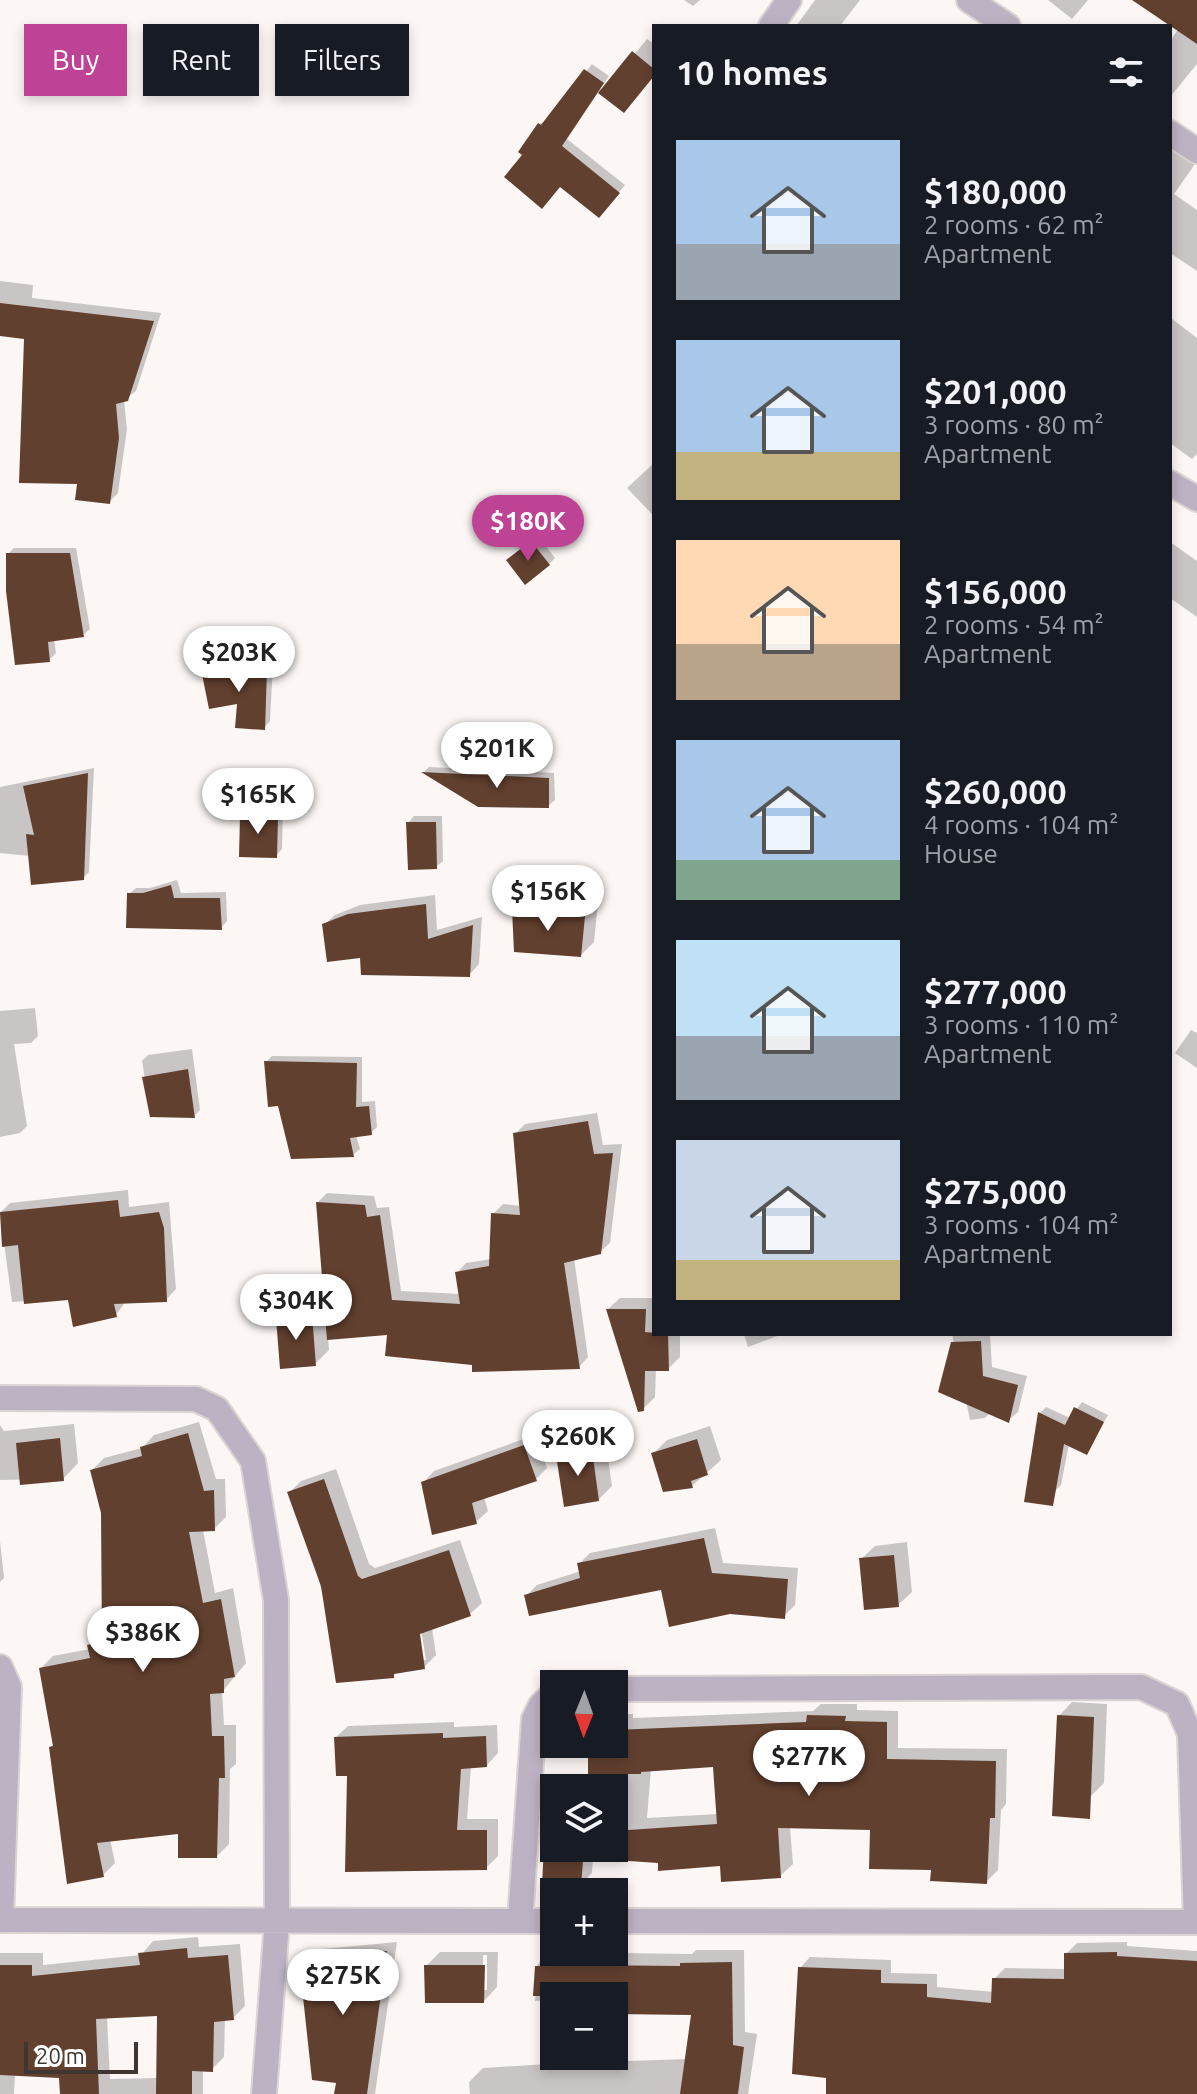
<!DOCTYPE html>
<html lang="en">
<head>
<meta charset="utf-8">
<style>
  body { margin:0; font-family:Ubuntu,sans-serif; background:#242831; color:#f1f3f6; height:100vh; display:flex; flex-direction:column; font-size:30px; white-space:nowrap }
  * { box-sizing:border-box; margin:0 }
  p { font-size:26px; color:#9ea1a6 }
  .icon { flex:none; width:44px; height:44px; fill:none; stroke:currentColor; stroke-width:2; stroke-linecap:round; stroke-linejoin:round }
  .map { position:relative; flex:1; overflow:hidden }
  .details { position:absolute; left:652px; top:24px; width:520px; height:1312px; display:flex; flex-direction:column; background:#171b24; border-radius:0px; box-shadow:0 4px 12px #0003 }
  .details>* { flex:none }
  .banner { position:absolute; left:24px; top:24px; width:508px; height:72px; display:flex; gap:16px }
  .needle { width:52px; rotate:181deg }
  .tools { position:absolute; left:540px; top:1670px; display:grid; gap:16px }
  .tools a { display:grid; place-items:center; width:88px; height:88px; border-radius:0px; background:#171b24; box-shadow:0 4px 12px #0003; font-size:40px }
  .scale { position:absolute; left:24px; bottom:20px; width:114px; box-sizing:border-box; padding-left:8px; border:4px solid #3f3632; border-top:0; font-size:22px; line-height:28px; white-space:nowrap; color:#3f3632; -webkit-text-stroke:6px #fff; paint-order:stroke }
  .price { position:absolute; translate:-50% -68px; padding:0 18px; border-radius:28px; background:#fff; color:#222; font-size:26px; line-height:52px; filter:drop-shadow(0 2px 4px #0008) }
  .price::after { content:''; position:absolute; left:50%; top:48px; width:24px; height:18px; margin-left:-12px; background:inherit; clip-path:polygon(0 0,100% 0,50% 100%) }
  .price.selected { background:#be4394; color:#fff }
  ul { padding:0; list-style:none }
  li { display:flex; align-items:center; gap:24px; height:200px; padding:0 24px }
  li span { display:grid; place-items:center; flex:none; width:224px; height:160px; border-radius:0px; color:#555 }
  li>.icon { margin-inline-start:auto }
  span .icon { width:96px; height:96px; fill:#fffc; stroke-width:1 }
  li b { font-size:34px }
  h2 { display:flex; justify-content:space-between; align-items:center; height:96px; padding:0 24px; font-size:34px }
  .chip { padding:0 28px; border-radius:0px; background:#171b24; box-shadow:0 4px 12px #0003; font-size:28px; line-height:72px }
  .chip.selected { background:#be4394; color:#fff }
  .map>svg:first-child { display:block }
</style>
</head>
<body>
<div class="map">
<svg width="1197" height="2094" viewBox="0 0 1197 2094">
  <rect width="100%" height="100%" fill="#fcf7f5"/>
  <path fill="#0003" fill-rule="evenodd" d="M 684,0 L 700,0 L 693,6 Z
    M 815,0 L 860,0 L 840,26 L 796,26 Z
    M 1048,0 L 1088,0 L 1072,19 Z
    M 1136,0 L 1197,0 L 1197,64 L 1170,97 L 1170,42 L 1178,29 Z
    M 647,39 L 654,44 L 654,76 L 624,110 L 599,91 L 567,139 L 625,185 L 605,209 L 525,155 L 539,124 L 548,120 L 592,64 L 609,76 L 600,89 L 603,91 Z
    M 1170,144 L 1195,164 L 1174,194 L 1197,210 L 1197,271 L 1170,253 Z
    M 0,281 L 33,285 L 32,298 L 161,313 L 136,391 L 124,400 L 127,429 L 118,493 L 109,502 L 80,482 L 26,337 L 0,334 Z
    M 1171,318 L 1197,338 L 1197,454 L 1192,459 L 1170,443 Z
    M 654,463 L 654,512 L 652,514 L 627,488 Z
    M 538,536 L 555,558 L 549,564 L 515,554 Z
    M 1170,542 L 1197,561 L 1197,617 L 1170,598 Z
    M 14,548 L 76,548 L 90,629 L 83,635 L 54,639 L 56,653 L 49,660 L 8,554 Z
    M 210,664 L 273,665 L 270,721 L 264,728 L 204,670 Z
    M 429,767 L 554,773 L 555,800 L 548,806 L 479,805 L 424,772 Z
    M 94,768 L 89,872 L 83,878 L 30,856 L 0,853 L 0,787 Z
    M 248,810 L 283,810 L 282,849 L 276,856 L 242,816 Z
    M 414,816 L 442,816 L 443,861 L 436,867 L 408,823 Z
    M 177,880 L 181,893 L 226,892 L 227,921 L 221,928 L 129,894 L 136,888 L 150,888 Z
    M 435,895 L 437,930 L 482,917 L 479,964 L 469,975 L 362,955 L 324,925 L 335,915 L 360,905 Z
    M 527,897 L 598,903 L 594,942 L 581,955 L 514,910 Z
    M 35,1008 L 38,1036 L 31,1043 L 14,1044 L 27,1126 L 20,1133 L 0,1137 L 0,1011 Z
    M 1191,1030 L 1197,1033 L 1197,1068 L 1175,1053 Z
    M 192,1049 L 200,1110 L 194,1116 L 151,1115 L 142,1061 L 148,1055 Z
    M 272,1056 L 362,1057 L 362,1102 L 375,1101 L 377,1127 L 371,1133 L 356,1135 L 360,1149 L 353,1155 L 266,1062 Z
    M 597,1113 L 603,1145 L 622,1144 L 610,1243 L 600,1252 L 574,1258 L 588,1357 L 579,1367 L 474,1363 L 389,1333 L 328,1338 L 329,1350 L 315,1364 L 278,1318 L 292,1305 L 326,1302 L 318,1202 L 327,1193 L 374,1196 L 377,1208 L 389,1207 L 401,1291 L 461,1294 L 457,1273 L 466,1263 L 491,1259 L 493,1214 L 503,1204 L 521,1206 L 515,1134 L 525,1124 Z
    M 128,1190 L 129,1207 L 169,1202 L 176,1289 L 166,1300 L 126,1301 L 116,1315 L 69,1298 L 12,1302 L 0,1213 L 10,1203 Z
    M 620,1298 L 654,1298 L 654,1334 L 680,1334 L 680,1357 L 668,1369 L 656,1369 L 655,1397 L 643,1409 L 608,1309 Z
    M 744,1334 L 783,1334 L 748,1347 Z
    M 952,1334 L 990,1334 L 992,1367 L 1027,1376 L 1018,1412 L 1008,1421 L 990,1413 L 985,1418 L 970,1420 Z
    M 1082,1402 L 1108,1415 L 1087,1453 L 1069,1444 L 1061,1485 L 1054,1492 L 1040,1413 L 1046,1407 L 1070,1418 Z
    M 199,1422 L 216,1479 L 225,1479 L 226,1517 L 214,1529 L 203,1530 L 215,1593 L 233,1588 L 246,1663 L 222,1692 L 224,1725 L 236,1725 L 236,1764 L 230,1769 L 229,1844 L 217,1856 L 180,1832 L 110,1839 L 115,1863 L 103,1875 L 51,1747 L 55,1743 L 41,1668 L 53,1656 L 90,1649 L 89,1646 L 104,1633 L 103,1512 L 92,1470 L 104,1458 L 142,1448 L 154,1435 Z
    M 74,1424 L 78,1463 L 63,1479 L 0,1480 L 0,1425 L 4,1431 Z
    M 710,1426 L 721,1460 L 692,1486 L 653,1454 L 667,1440 Z
    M 535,1435 L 547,1468 L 536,1479 L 484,1497 L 488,1511 L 476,1522 L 423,1483 L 434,1471 Z
    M 605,1437 L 612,1486 L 598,1500 L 558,1455 L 572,1442 Z
    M 336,1469 L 369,1564 L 375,1568 L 460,1540 L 482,1603 L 470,1614 L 432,1628 L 436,1655 L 424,1667 L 398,1671 L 393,1676 L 332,1631 L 313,1558 L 289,1493 L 301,1481 ZM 416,1624 L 420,1624 L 426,1660 L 422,1660 Z
    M 715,1528 L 723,1563 L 798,1568 L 795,1605 L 784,1616 L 662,1587 L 526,1596 L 537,1585 L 581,1571 L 579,1564 L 590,1553 Z
    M 0,1541 L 4,1578 L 0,1582 Z
    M 907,1542 L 912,1592 L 898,1605 L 861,1559 L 875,1546 Z
    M 1072,1702 L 1107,1704 L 1104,1783 L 1090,1797 L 1059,1716 Z
    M 821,1704 L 857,1704 L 857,1710 L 898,1711 L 898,1748 L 1007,1749 L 1006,1804 L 1001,1810 L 998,1870 L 986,1882 L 933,1868 L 872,1828 L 790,1827 L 793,1864 L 780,1876 L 721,1864 L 593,1857 L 592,1873 L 580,1885 L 544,1882 L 550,1799 L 554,1795 L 554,1848 L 614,1848 L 614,1788 L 590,1788 L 590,1744 L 614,1744 L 614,1714 L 633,1714 L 633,1718 L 813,1711 ZM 715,1765 L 718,1814 L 647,1818 L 651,1769 Z
    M 454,1722 L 454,1727 L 497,1725 L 498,1753 L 487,1765 L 471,1766 L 467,1819 L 498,1819 L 498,1856 L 486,1868 L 349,1774 L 336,1737 L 348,1726 Z
    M 198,1937 L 199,1947 L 240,1944 L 245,2006 L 233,2018 L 225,2019 L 224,2057 L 212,2069 L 203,2069 L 203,2094 L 62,2094 L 61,2076 L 15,2074 L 14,2094 L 0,2094 L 0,1953 L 43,1953 L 43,1965 L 141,1955 L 153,1941 ZM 159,2014 L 158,2078 L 110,2079 L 107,2017 Z
    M 397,1942 L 375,2094 L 336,2094 L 338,2081 L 302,1961 L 312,1950 Z
    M 554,1942 L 554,1952 L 692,1954 L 696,1950 L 744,1950 L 745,2032 L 757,2034 L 748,2094 L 470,2094 L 469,2082 L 483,2068 L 548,2064 L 554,2056 L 599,2056 L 600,2062 L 687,2059 L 693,2013 L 614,2012 L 614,1996 L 554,1996 L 554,2000 L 535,2001 L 537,1966 Z
    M 1127,1942 L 1127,1946 L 1197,1951 L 1197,2094 L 828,2094 L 828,2076 L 800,1968 L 810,1957 L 891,1960 L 891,1973 L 937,1974 L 937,1987 L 994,1992 L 994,1979 L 1005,1968 L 1066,1969 L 1066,1954 L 1077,1943 Z
    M 440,1952 L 498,1952 L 497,1987 L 484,2001 L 426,1966 ZM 483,1955 L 487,1955 L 487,1990 L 483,1990 Z"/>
  <path fill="#62402f" d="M 1132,0 L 1197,0 L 1197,44 Z
    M 632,51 L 654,69 L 654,76 L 624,113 L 598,93 Z
    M 584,69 L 604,83 L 562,146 L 620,193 L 599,218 L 560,187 L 542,209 L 504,177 L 522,155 L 518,152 L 538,123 L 541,125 Z
    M 0,303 L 154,321 L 128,401 L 116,404 L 119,438 L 110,504 L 75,500 L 77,484 L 19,483 L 24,339 L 0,336 Z
    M 531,541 L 550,565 L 525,585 L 506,560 Z
    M 6,553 L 70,553 L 84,637 L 48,642 L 50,662 L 15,665 L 6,591 Z
    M 201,669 L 267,670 L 265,730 L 235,728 L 237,704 L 209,709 Z
    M 421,772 L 549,778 L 549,808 L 478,807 Z
    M 88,773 L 84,880 L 31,885 L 26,834 L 34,835 L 23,786 Z
    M 240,815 L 278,816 L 277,858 L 239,857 Z
    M 406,822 L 436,822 L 437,869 L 408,870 Z
    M 171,885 L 174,898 L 220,898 L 222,930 L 126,928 L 127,893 L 143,893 Z
    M 426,904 L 428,939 L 473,925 L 470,977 L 361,975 L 360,958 L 327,962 L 322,924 L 348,914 Z
    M 512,909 L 585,916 L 581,957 L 514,952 Z
    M 264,1061 L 357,1063 L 356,1107 L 369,1106 L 372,1135 L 350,1138 L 354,1157 L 291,1159 L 278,1106 L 268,1107 Z
    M 188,1069 L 195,1118 L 150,1117 L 142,1077 Z
    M 588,1121 L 594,1154 L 613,1153 L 601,1254 L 564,1263 L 580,1369 L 472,1372 L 472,1365 L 385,1356 L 387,1335 L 327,1340 L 316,1202 L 365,1205 L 367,1217 L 380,1215 L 392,1300 L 460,1304 L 455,1272 L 489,1266 L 491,1213 L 520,1215 L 513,1133 Z
    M 118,1200 L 120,1217 L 159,1212 L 164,1228 L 167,1302 L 114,1304 L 117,1317 L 73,1327 L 68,1300 L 24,1304 L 18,1245 L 2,1247 L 0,1212 Z
    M 606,1309 L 646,1309 L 645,1332 L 668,1334 L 669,1371 L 645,1371 L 644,1411 L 638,1412 Z
    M 312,1314 L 316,1366 L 280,1369 L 276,1318 Z
    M 981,1341 L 983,1376 L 1018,1385 L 1009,1423 L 938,1392 L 951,1342 Z
    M 1074,1407 L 1104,1422 L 1087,1455 L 1064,1444 L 1053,1506 L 1024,1502 L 1038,1412 L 1065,1425 Z
    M 188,1433 L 204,1491 L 214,1490 L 215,1531 L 189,1532 L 203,1603 L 221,1599 L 235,1677 L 224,1679 L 224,1693 L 210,1694 L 212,1736 L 224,1736 L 225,1778 L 219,1778 L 217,1858 L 178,1858 L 178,1834 L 97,1843 L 104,1877 L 67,1884 L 49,1747 L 53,1746 L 39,1668 L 90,1658 L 87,1645 L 102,1642 L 101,1513 L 90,1470 L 142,1456 L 140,1447 Z
    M 60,1438 L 64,1481 L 20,1485 L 16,1443 Z
    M 697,1439 L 708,1475 L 691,1481 L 693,1488 L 663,1492 L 651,1453 Z
    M 524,1445 L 537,1481 L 472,1503 L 477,1524 L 432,1535 L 421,1482 Z
    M 592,1450 L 599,1501 L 564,1507 L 556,1455 Z
    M 324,1479 L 358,1576 L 362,1579 L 449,1550 L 471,1616 L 420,1634 L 425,1669 L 394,1674 L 394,1678 L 336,1683 L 321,1586 L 287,1492 Z
    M 704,1538 L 712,1573 L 788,1579 L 785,1619 L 730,1614 L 669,1627 L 661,1590 L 529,1616 L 524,1595 L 580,1578 L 577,1563 Z
    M 894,1555 L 899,1607 L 864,1610 L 859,1558 Z
    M 807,1715 L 846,1716 L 845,1721 L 887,1722 L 887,1759 L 996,1761 L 995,1818 L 990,1818 L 987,1884 L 930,1881 L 931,1870 L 869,1869 L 870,1830 L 778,1828 L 781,1878 L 721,1882 L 720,1866 L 658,1871 L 658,1863 L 614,1860 L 614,1831 L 717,1824 L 713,1767 L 641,1772 L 641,1774 L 588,1774 L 588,1744 L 614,1744 L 614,1730 L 806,1722 Z
    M 1057,1715 L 1094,1717 L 1090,1819 L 1052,1816 Z
    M 443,1733 L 443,1738 L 486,1736 L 487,1767 L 461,1769 L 457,1830 L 487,1830 L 487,1870 L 345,1872 L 347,1776 L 336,1776 L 334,1737 Z
    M 544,1848 L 584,1848 L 581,1887 L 542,1884 Z
    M 187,1948 L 188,1958 L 228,1955 L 234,2020 L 214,2022 L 213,2072 L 192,2071 L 192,2094 L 156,2094 L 157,2016 L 96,2019 L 99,2094 L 60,2094 L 59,2078 L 0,2075 L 0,1965 L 32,1965 L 32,1976 L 140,1965 L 138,1953 Z
    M 387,1951 L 367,2094 L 334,2094 L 336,2083 L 312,2080 L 299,1960 Z
    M 1117,1952 L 1117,1956 L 1197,1961 L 1197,2094 L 826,2094 L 826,2078 L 792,2074 L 798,1967 L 881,1970 L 881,1983 L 927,1984 L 927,1997 L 991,2003 L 992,1978 L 1064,1979 L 1064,1953 Z
    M 541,1953 L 579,1955 L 579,1965 L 680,1966 L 680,1963 L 732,1962 L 733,2045 L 744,2047 L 738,2094 L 680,2094 L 691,2015 L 614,2014 L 614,1996 L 533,1996 L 535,1966 L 540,1966 Z
    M 424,1965 L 485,1965 L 484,2003 L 425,2003 Z"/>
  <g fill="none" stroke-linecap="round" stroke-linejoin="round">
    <defs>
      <path id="minor" d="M 969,0 L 1008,26
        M 771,26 L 789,0
        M 1170,133 L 1197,151
        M 1170,483 L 1197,499
        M 0,1398 L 196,1399 L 217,1409 L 253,1461 L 276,1600 L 277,1921 L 264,2094
        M 0,1667 L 9,1687 L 1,1920
        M 614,1689 L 1141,1687 L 1177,1704 L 1190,1734 L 1196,1922
        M 0,1920 L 554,1921
        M 520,1921 L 534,1719 L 541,1705 L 554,1693
        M 614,1921 L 1197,1922"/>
    </defs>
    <use href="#minor" stroke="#dad4d2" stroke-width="28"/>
    <use href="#minor" stroke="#bcb2c3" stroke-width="24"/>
  </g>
</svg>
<div class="tools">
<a><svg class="needle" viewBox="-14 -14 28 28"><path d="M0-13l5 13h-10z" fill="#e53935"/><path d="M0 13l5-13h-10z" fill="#9ea1a6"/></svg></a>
<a><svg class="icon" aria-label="layers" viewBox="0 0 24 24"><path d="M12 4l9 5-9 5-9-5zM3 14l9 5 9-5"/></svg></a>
<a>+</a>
<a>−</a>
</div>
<div class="scale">20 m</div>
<b class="price selected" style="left:528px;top:563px">$180K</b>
<b class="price" style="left:239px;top:694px">$203K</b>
<b class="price" style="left:497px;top:790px">$201K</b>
<b class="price" style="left:258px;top:836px">$165K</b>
<b class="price" style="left:548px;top:933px">$156K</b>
<b class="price" style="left:296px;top:1342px">$304K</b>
<b class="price" style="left:578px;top:1478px">$260K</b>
<b class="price" style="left:143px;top:1674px">$386K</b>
<b class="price" style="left:809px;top:1798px">$277K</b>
<b class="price" style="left:343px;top:2017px">$275K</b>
<div class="banner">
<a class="chip selected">Buy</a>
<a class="chip">Rent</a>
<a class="chip">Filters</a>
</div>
<section class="details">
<h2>10 homes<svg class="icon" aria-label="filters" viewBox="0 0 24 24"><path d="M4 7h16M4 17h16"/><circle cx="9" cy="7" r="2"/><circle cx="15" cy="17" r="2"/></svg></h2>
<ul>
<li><span style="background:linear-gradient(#a9c7e8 65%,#9aa5b1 0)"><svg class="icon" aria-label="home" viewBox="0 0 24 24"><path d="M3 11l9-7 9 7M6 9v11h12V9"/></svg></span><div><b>$180,000</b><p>2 rooms · 62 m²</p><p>Apartment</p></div></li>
<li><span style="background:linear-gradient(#a9c7e8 70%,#c2b280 0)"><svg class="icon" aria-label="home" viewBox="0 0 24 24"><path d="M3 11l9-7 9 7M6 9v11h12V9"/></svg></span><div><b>$201,000</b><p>3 rooms · 80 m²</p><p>Apartment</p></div></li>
<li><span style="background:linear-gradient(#ffd9b3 65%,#b9a48a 0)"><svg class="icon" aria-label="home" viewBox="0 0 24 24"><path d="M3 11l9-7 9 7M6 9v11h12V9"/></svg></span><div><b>$156,000</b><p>2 rooms · 54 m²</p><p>Apartment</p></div></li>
<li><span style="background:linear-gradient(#a9c7e8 75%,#7fa58c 0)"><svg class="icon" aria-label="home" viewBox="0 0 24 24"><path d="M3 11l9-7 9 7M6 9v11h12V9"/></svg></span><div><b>$260,000</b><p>4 rooms · 104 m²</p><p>House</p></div></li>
<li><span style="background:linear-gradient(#bfe0f5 60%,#9aa5b1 0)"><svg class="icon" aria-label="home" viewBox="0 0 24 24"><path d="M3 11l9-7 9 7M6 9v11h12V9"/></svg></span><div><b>$277,000</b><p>3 rooms · 110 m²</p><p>Apartment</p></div></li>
<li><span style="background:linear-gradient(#c9d6e8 75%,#c2b280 0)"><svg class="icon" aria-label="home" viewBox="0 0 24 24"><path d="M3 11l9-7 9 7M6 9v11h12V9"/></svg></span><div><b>$275,000</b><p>3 rooms · 104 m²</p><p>Apartment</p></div></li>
</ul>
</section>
</div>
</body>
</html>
